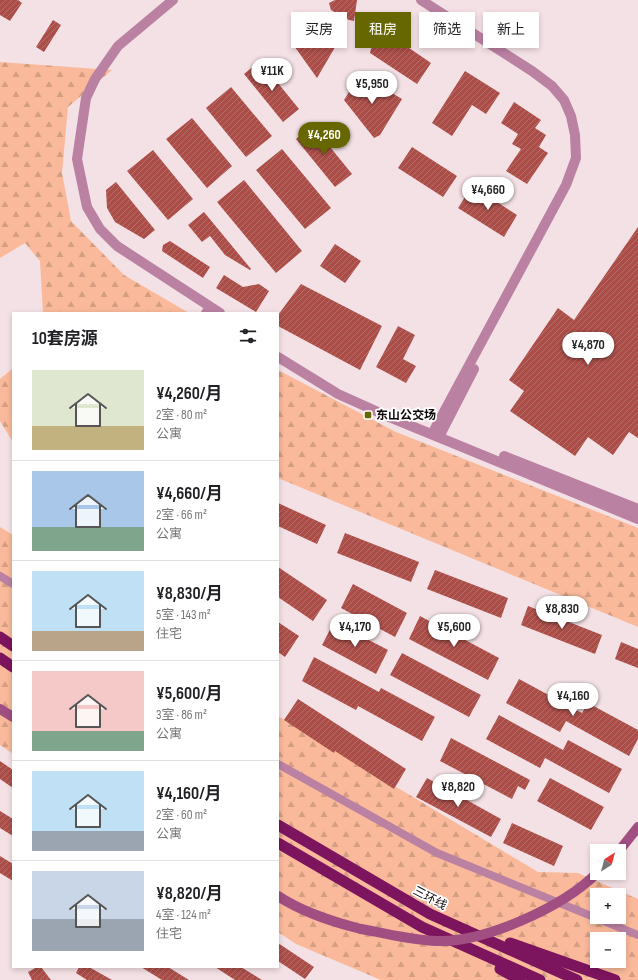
<!DOCTYPE html>
<html lang="zh">
<head>
<meta charset="utf-8">
<style>
  body { margin:0; font-family:"Sofia Sans Condensed","Noto Sans SC",sans-serif; background:#f2f2f2; color:#202124; height:100vh; display:flex; flex-direction:column; font-size:15px; white-space:nowrap }
  * { box-sizing:border-box; margin:0 }
  p { font-size:13px; color:#757577 }
  .icon { flex:none; width:22px; height:22px; fill:none; stroke:currentColor; stroke-width:2; stroke-linecap:round; stroke-linejoin:round }
  .map { position:relative; flex:1; overflow:hidden }
  .panel { position:absolute; left:12px; top:312px; width:267px; height:656px; display:flex; flex-direction:column; background:#fff; border-radius:0px; box-shadow:0 2px 6px #0003 }
  .panel>* { flex:none }
  .hud { position:absolute; left:291px; top:12px; width:287px; height:36px; display:flex; gap:8px }
  .needle { width:26px; rotate:36deg }
  .fabs { position:absolute; left:590px; top:844px; display:grid; gap:8px }
  .fabs a { display:grid; place-items:center; width:36px; height:36px; border-radius:0px; background:#fff; box-shadow:0 2px 6px #0003; font-size:20px }
  .price { position:absolute; translate:-50% -34px; padding:0 9px; border-radius:14px; background:#fff; color:#222; font-size:13px; line-height:26px; filter:drop-shadow(0 1px 2px #0008) }
  .price::after { content:''; position:absolute; left:50%; top:24px; width:12px; height:9px; margin-left:-6px; background:inherit; clip-path:polygon(0 0,100% 0,50% 100%) }
  .price.on { background:#676701; color:#fff }
  ul { padding:0; list-style:none }
  li { display:flex; align-items:center; gap:12px; height:100px; padding:0 20px }
  li+li { border-top:1px solid #e0e0e0 }
  li span { display:grid; place-items:center; flex:none; width:112px; height:80px; border-radius:0px; color:#555 }
  li>.icon { margin-inline-start:auto }
  span .icon { width:48px; height:48px; fill:#fffc; stroke-width:1 }
  li b { font-size:17px }
  h2 { display:flex; justify-content:space-between; align-items:center; height:48px; padding:0 20px; font-size:17px }
  .chip { padding:0 14px; border-radius:0px; background:#fff; box-shadow:0 2px 6px #0003; font-size:14px; line-height:36px }
  .chip.on { background:#676701; color:#fff }
  .map>svg:first-child { display:block }
</style>
</head>
<body>
<div class="map">
<svg width="638" height="980" viewBox="0 0 638 980">
  <defs>
    <pattern id="forest-firs" width="22" height="20" patternUnits="userSpaceOnUse"><rect width="22" height="20" fill="#f9b99a"/><path d="M5 1l3.5 6h-7zM16 11l3.5 6h-7z" fill="#d49e83"/></pattern>
    <pattern id="building-hatch" width="6" height="6" patternUnits="userSpaceOnUse"><rect width="6" height="6" fill="#ad4d48"/><path d="M-1 1l2-2M0 6l6-6M5 7l2-2" fill="none" stroke="#b0716e"/></pattern>
  </defs>
  <rect width="100%" height="100%" fill="#f4e1e5"/>
  <path fill="url(#forest-firs)" fill-rule="evenodd" d="M 0,62 L 112,70 L 68,107 L 62,173 L 71,221 L 124,275 L 189,313 L 43,313 L 40,261 L 25,243 L 0,258 Z
    M 13,368 L 13,442 L 0,421 L 0,379 Z
    M 278,370 L 396,432 L 638,528 L 638,627 L 278,478 Z
    M 0,527 L 13,535 L 13,754 L 0,745 Z
    M 278,716 L 538,872 L 578,873 L 638,899 L 638,980 L 381,980 L 296,944 L 278,932 ZM 597,895 L 619,895 L 619,917 L 597,917 ZM 597,939 L 619,939 L 619,961 L 597,961 Z"/>
  <path fill="url(#building-hatch)" d="M 0,0 L 18,0 L 22,3 L 10,21 L 0,15 Z
    M 335,0 L 357,0 L 354,21 L 349,20 L 331,10 L 329,3 Z
    M 53,20 L 61,25 L 44,52 L 36,47 Z
    M 317,20 L 341,37 L 317,78 L 292,43 Z
    M 377,26 L 431,63 L 417,84 L 370,53 Z
    M 260,61 L 299,109 L 283,122 L 244,74 Z
    M 465,71 L 500,93 L 486,114 L 472,105 L 452,136 L 432,123 Z
    M 360,74 L 402,99 L 380,135 L 374,138 L 344,100 Z
    M 231,87 L 272,136 L 246,157 L 206,108 Z
    M 514,102 L 541,120 L 535,128 L 546,135 L 539,147 L 548,153 L 527,184 L 506,171 L 521,149 L 512,144 L 518,134 L 501,123 Z
    M 192,118 L 232,166 L 207,188 L 166,139 Z
    M 313,126 L 352,174 L 335,187 L 296,139 Z
    M 412,147 L 457,176 L 443,197 L 398,168 Z
    M 282,149 L 331,208 L 305,229 L 256,170 Z
    M 153,150 L 193,199 L 168,220 L 127,171 Z
    M 244,180 L 302,251 L 276,273 L 217,202 Z
    M 116,182 L 155,230 L 144,239 L 115,222 L 107,208 L 106,190 Z
    M 472,186 L 517,215 L 504,237 L 458,208 Z
    M 204,212 L 251,269 L 250,270 L 225,255 L 210,236 L 202,242 L 188,225 Z
    M 638,227 L 638,438 L 629,432 L 613,455 L 588,437 L 575,456 L 510,411 L 524,391 L 509,380 L 558,308 L 574,320 Z
    M 170,241 L 210,267 L 203,278 L 162,251 L 163,245 Z
    M 335,244 L 361,261 L 345,283 L 320,266 Z
    M 224,275 L 243,287 L 259,284 L 269,291 L 256,312 L 216,288 Z
    M 301,284 L 382,326 L 360,370 L 278,326 L 278,315 Z
    M 398,326 L 415,335 L 403,359 L 416,366 L 406,383 L 376,367 Z
    M 278,503 L 326,525 L 317,544 L 278,526 Z
    M 345,533 L 419,562 L 411,582 L 337,553 Z
    M 278,567 L 327,600 L 313,621 L 278,597 Z
    M 435,570 L 508,598 L 501,618 L 427,589 Z
    M 353,584 L 407,613 L 395,637 L 341,608 Z
    M 528,606 L 602,635 L 595,654 L 521,625 Z
    M 420,616 L 499,658 L 488,680 L 409,639 Z
    M 278,622 L 299,636 L 285,657 L 278,652 Z
    M 334,622 L 388,650 L 376,674 L 322,645 Z
    M 621,642 L 638,649 L 638,668 L 615,659 Z
    M 402,653 L 481,695 L 469,717 L 390,675 Z
    M 314,657 L 379,692 L 381,688 L 435,717 L 422,741 L 358,706 L 356,710 L 302,681 Z
    M 519,679 L 582,713 L 588,703 L 638,730 L 638,739 L 629,756 L 566,721 L 560,732 L 506,703 Z
    M 298,699 L 406,769 L 394,789 L 335,751 L 334,753 L 284,720 Z
    M 499,715 L 563,750 L 568,740 L 622,769 L 609,793 L 545,758 L 540,768 L 486,739 Z
    M 451,738 L 530,780 L 525,790 L 518,786 L 512,799 L 440,761 Z
    M 0,761 L 13,770 L 13,788 L 0,779 Z
    M 427,778 L 501,819 L 491,837 L 416,797 Z
    M 550,778 L 604,807 L 591,830 L 537,801 Z
    M 0,811 L 13,819 L 13,836 L 0,828 Z
    M 512,823 L 563,846 L 554,866 L 503,843 Z
    M 0,856 L 13,864 L 13,881 L 0,873 Z
    M 278,943 L 314,967 L 305,979 L 278,961 Z
    M 37,967 L 41,967 L 51,980 L 32,980 L 28,972 Z
    M 79,967 L 89,967 L 112,980 L 87,980 L 76,973 Z
    M 141,967 L 168,967 L 189,980 L 162,980 Z
    M 215,967 L 241,967 L 262,980 L 235,980 Z"/>
  <g fill="none" stroke-linecap="round" stroke-linejoin="round">
    <path stroke="#bb81a3" stroke-width="8" d="M 205,313 L 209,306
      M 0,576 L 13,584
      M 278,764 L 437,853 L 638,935"/>
    <path stroke="#bb81a3" stroke-width="10" d="M 173,0 L 118,46 L 95,79 L 86,98 L 77,159 L 87,207 L 100,229 L 117,246 L 220,313
      M 421,0 L 532,71 L 552,86 L 564,100 L 571,116 L 575,135 L 576,158 L 566,185 L 432,434
      M 278,357 L 338,394 L 387,416 L 638,519
      M 439,437 L 474,369
      M 504,456 L 638,509"/>
    <path stroke="#a14e82" stroke-width="10" d="M 0,709 L 13,717
      M 619,851 L 638,827
      M 278,896 C 302,912 333,922 361,929"/>
    <path stroke="#7d145e" stroke-width="11" d="M 0,637 L 13,646
      M 0,658 L 13,667
      M 278,825 L 430,914 L 577,980
      M 278,843 L 422,927 L 540,980
      M 510,943 L 615,980
      M 500,969 L 520,980"/>
    <path stroke="#a14e82" stroke-width="10" d="M 361,929 C 385,933 411,940 436,941 C 484,943 563,907 597,873"/>
  </g>
  <rect fill="#676701" stroke="#fff" stroke-width="1.5" x="364" y="411" width="8" height="8" rx="2"/>
  <g text-anchor="middle" stroke-width="3.5" stroke-linejoin="round" paint-order="stroke">
    <g font-size="12" font-weight="bold" fill="#0f090b" stroke="#fff" text-anchor="start">
      <text x="376" y="419">东山公交场</text>
    </g>
    <g font-size="12" fill="#0f090b" stroke="#fff">
      <text transform="translate(430 898) rotate(28)" y="4">三环线</text>
    </g>
  </g>
</svg>
<div class="fabs">
<a><svg class="needle" viewBox="-14 -14 28 28"><path d="M0-13l5 13h-10z" fill="#e53935"/><path d="M0 13l5-13h-10z" fill="#757577"/></svg></a>
<a>+</a>
<a>−</a>
</div>
<b class="price" style="left:272px;top:92px">¥11K</b>
<b class="price" style="left:372px;top:105px">¥5,950</b>
<b class="price on" style="left:324px;top:156px">¥4,260</b>
<b class="price" style="left:488px;top:211px">¥4,660</b>
<b class="price" style="left:588px;top:366px">¥4,870</b>
<b class="price" style="left:562px;top:630px">¥8,830</b>
<b class="price" style="left:355px;top:648px">¥4,170</b>
<b class="price" style="left:454px;top:648px">¥5,600</b>
<b class="price" style="left:573px;top:717px">¥4,160</b>
<b class="price" style="left:458px;top:808px">¥8,820</b>
<div class="hud">
<a class="chip">买房</a>
<a class="chip on">租房</a>
<a class="chip">筛选</a>
<a class="chip">新上</a>
</div>
<section class="panel">
<h2>10套房源<svg class="icon" aria-label="filters" viewBox="0 0 24 24"><path d="M4 7h16M4 17h16"/><circle cx="9" cy="7" r="2"/><circle cx="15" cy="17" r="2"/></svg></h2>
<ul>
<li><span style="background:linear-gradient(#dfe7d0 70%,#c2b280 0)"><svg class="icon" aria-label="home" viewBox="0 0 24 24"><path d="M3 11l9-7 9 7M6 9v11h12V9"/></svg></span><div><b>¥4,260/月</b><p>2室 · 80 m²</p><p>公寓</p></div></li>
<li><span style="background:linear-gradient(#a9c7e8 70%,#7fa58c 0)"><svg class="icon" aria-label="home" viewBox="0 0 24 24"><path d="M3 11l9-7 9 7M6 9v11h12V9"/></svg></span><div><b>¥4,660/月</b><p>2室 · 66 m²</p><p>公寓</p></div></li>
<li><span style="background:linear-gradient(#bfe0f5 75%,#b9a48a 0)"><svg class="icon" aria-label="home" viewBox="0 0 24 24"><path d="M3 11l9-7 9 7M6 9v11h12V9"/></svg></span><div><b>¥8,830/月</b><p>5室 · 143 m²</p><p>住宅</p></div></li>
<li><span style="background:linear-gradient(#f6c9c9 75%,#7fa58c 0)"><svg class="icon" aria-label="home" viewBox="0 0 24 24"><path d="M3 11l9-7 9 7M6 9v11h12V9"/></svg></span><div><b>¥5,600/月</b><p>3室 · 86 m²</p><p>公寓</p></div></li>
<li><span style="background:linear-gradient(#bfe0f5 75%,#9aa5b1 0)"><svg class="icon" aria-label="home" viewBox="0 0 24 24"><path d="M3 11l9-7 9 7M6 9v11h12V9"/></svg></span><div><b>¥4,160/月</b><p>2室 · 60 m²</p><p>公寓</p></div></li>
<li><span style="background:linear-gradient(#c9d6e8 60%,#9aa5b1 0)"><svg class="icon" aria-label="home" viewBox="0 0 24 24"><path d="M3 11l9-7 9 7M6 9v11h12V9"/></svg></span><div><b>¥8,820/月</b><p>4室 · 124 m²</p><p>住宅</p></div></li>
</ul>
</section>
</div>
</body>
</html>
